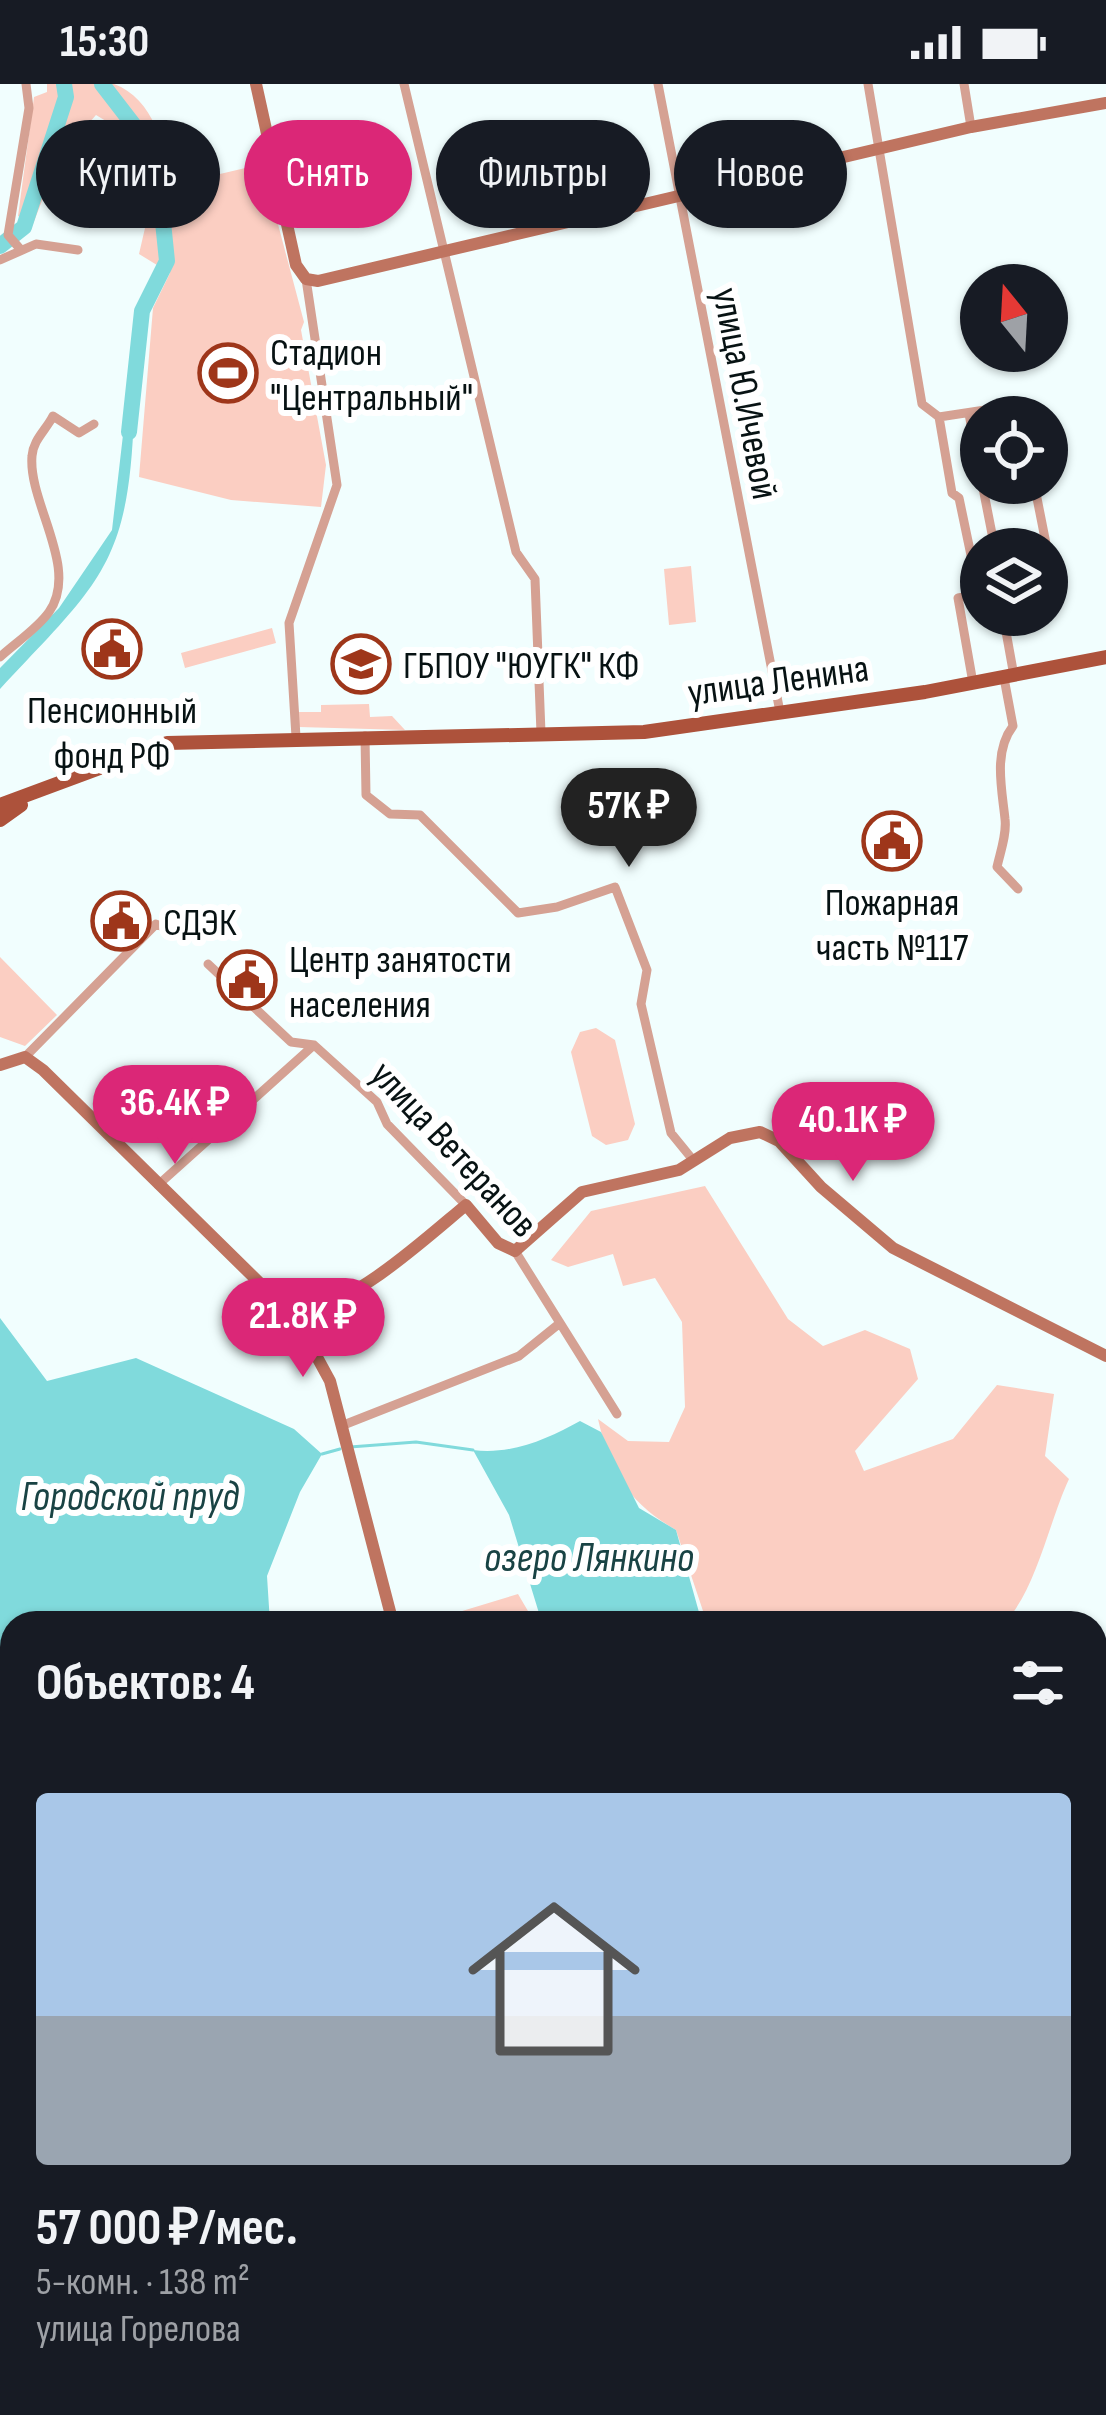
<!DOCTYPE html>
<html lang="ru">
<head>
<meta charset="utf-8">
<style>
  body { margin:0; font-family:"Sofia Sans Condensed",sans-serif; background:#20242c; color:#f1f3f6; height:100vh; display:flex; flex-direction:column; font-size:45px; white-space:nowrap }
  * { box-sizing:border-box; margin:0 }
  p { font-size:39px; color:#9ea1a6 }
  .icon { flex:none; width:66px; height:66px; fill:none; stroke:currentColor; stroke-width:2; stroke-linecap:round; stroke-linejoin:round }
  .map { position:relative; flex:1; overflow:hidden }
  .side { position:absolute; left:0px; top:1527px; width:1107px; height:804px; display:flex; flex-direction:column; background:#171b24; border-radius:36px 36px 0 0; box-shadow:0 3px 9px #0004 }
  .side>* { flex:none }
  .top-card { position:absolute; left:36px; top:36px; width:1035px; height:108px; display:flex; gap:24px }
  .needle { width:78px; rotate:342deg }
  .fabs { position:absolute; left:960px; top:180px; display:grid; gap:24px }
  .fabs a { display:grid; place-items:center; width:108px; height:108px; border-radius:50%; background:#171b24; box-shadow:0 3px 9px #0004; font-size:60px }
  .price { position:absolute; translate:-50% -102px; padding:0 27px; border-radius:42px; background:#db2777; color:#fff; font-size:39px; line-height:78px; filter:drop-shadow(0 3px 6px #0008) }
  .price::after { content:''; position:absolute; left:50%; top:72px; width:36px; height:27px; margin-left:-18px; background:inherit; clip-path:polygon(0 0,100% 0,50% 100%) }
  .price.selected { background:#222; color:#fff }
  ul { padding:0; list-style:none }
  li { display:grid; align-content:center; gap:24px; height:636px; padding:0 36px }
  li+li { border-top:3px solid #363941 }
  li span { display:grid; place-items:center; height:372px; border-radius:12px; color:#555 }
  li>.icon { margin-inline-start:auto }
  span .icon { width:216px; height:216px; fill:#fffc; stroke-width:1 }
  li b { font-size:51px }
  h2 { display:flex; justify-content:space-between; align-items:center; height:144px; padding:0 36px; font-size:51px }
  .chip { padding:0 42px; border-radius:54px; background:#171b24; box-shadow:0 3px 9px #0004; font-size:42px; line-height:108px }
  .chip.selected { background:#db2777; color:#fff }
  .status { display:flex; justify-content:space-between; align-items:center; height:84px; padding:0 60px; background:#171b24; direction:ltr }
  .status svg { height:33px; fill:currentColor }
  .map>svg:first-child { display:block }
</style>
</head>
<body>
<div class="status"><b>15:30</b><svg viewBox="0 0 49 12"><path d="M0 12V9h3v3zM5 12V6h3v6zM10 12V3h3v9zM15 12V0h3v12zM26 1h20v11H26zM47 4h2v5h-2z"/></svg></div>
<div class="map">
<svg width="1106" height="2331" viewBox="0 0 1106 2331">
  <rect width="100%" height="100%" fill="#f1fefe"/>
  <path fill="#fbcec2" d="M 47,0 C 66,0 97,0 114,0 C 153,14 168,66 169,102 L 262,80 L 304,238 L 301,246 L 326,381 L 321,423 L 231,416 L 139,393 L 153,224 L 170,189 L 139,170 L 148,131 L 124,48 L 96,31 L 59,73 L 33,140 L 18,132 L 34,13 L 47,8 Z
    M 691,482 L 696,538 L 669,541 L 664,485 Z
    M 272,544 L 276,559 L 185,584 L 181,569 Z
    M 369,620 L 370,633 L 392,632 L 405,646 L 299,643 L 297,628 L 321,628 L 321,621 Z
    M 0,873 L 57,931 L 25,962 L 0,953 Z
    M 596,944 L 615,956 L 635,1040 L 628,1056 L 606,1061 L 592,1052 L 571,968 L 580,948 Z
    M 705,1102 L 788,1235 L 823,1262 L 865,1246 L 910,1265 L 918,1295 L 855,1367 L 864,1387 L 953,1355 L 997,1301 L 1054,1310 L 1045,1372 L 1069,1395 C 1049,1438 1035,1509 1004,1539 L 707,1539 L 676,1446 C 629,1419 610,1388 598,1335 L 628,1357 L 669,1358 L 685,1323 L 682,1238 L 655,1194 L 623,1202 L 613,1170 L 568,1183 L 551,1176 L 591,1127 Z
    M 518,1510 L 535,1539 L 450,1539 L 449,1531 Z"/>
  <path fill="#80dadc" d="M 126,325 L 134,329 C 129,481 100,498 0,605 L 0,584 L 59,524 L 112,446 Z
    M 0,1234 L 47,1297 L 136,1274 L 294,1345 L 322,1370 L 300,1408 L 267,1492 L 270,1539 L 12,1539 L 12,2015 L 0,2012 Z
    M 580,1337 L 601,1348 L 639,1424 L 676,1446 L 702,1539 L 542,1539 L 509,1431 L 473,1366 C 511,1371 548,1355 580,1337 Z"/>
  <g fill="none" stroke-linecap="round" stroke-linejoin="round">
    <path stroke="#80dadc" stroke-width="3" d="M 350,1363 L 416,1358 L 473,1366
      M 322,1370 L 340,1365"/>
    <path stroke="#80dadc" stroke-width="16" d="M 102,0 L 156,70 L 167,177 L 142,227 L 129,348
      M 0,162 L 24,143 L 66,13 L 64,0"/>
    <path stroke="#d5a193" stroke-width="9" d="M 404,0 L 516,468 L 535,495 L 541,649
      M 658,0 L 780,628
      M 868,0 L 922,320 L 939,333 L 952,409 L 959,414 L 972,476 L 981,484
      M 964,0 L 971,43
      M 21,166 L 8,151 L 29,24 L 26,0
      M 0,176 L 36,160 L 78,166
      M 969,330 L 981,393
      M 939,333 L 1018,321 L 1021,333
      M 982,399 L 995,465
      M 1034,399 L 1054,500 L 1047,500
      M 1003,531 L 1014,592
      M 0,573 C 15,559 37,545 49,528 C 80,484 28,419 32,372 C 33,356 46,346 53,332 L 79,349 L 94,340
      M 1004,594 L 1013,642 C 993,668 1002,705 1005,735 C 1007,750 1000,769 997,783 L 1018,805
      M 973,599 L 958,514 L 981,510
      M 365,652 L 366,711 L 390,730 L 420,731 L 518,829 L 557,823 L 615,803 L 647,886 L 641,920 L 671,1049 L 693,1076
      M 296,653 L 289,539 L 337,401 L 306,195
      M 208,880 L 291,958 L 314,961 L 377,1018 L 387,1040 L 466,1121
      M 25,973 L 156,840 L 176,849
      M 158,1101 L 314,961
      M 515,1167 L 617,1330
      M 341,1342 L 519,1272 L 560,1239
      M 1095,1646 L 1106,1641
      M 1095,1785 L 1106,1780
      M 1095,1870 L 1106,1866
      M 1095,2035 L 1106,2031
      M 1095,2239 L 1106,2236
      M 0,2273 L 12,2280
      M 1095,2298 L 1103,2331"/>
    <path stroke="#bf7460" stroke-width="12" d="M 256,0 L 296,181 L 306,195 L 318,197 L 971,43 L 1106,19
      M 0,981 L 25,973 L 43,986 L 281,1220 L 303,1231
      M 303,1231 C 365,1210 417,1162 466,1121 L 498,1159 L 515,1167 L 582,1108 L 679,1086 L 730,1054 L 760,1048 L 779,1057 L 821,1103 L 893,1164 L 1106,1272
      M 303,1231 L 305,1251 L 330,1297 L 393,1539
      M 0,2112 L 12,2112
      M 1095,2128 L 1106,2124"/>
    <path stroke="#ad523b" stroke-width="14" d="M 0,721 L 167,659 L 644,648 L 925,608 L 1106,573
      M 0,736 L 21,721"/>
  </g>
  <defs>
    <symbol id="stadium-ring" viewBox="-11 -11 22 22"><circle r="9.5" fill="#fff" stroke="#9e361a" stroke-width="1.5"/><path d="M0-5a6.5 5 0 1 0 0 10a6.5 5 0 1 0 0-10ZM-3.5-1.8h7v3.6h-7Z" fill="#9e361a"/></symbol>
    <symbol id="civic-ring" viewBox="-11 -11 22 22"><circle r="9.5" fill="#fff" stroke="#9e361a" stroke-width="1.5"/><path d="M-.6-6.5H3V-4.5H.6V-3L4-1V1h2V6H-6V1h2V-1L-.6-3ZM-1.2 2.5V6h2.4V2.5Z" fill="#9e361a"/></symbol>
    <symbol id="university-ring" viewBox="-11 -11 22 22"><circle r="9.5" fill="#fff" stroke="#9e361a" stroke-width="1.5"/><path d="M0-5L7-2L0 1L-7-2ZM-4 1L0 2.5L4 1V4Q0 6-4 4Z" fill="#9e361a"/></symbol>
  </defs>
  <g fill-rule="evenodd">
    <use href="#stadium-ring" x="195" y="256" width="66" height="66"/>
    <use href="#civic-ring" x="79" y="532" width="66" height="66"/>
    <use href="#university-ring" x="328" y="547" width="66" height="66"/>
    <use href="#civic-ring" x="859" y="724" width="66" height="66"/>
    <use href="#civic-ring" x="88" y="804" width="66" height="66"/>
    <use href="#civic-ring" x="214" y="863" width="66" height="66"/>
  </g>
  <g text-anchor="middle" stroke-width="12" stroke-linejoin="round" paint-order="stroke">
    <g font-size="39" fill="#071213" stroke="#fff" text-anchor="start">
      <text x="270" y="281">Стадион<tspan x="270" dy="45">"Центральный"</tspan></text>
      <text x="403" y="594">ГБПОУ "ЮУГК" КФ</text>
      <text x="112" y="639" text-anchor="middle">Пенсионный<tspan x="112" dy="45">фонд РФ</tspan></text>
      <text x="892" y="831" text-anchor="middle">Пожарная<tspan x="892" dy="45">часть №117</tspan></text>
      <text x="163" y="851">СДЭК</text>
      <text x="289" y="888">Центр занятости<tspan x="289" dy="45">населения</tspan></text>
    </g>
    <g font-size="39" fill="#071213" stroke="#fff">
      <text transform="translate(747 309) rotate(79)" y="14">улица Ю.Ичевой</text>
      <text transform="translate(778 595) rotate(-8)" y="14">улица Ленина</text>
      <text transform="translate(455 1064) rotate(47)" y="14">улица Ветеранов</text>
    </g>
    <g font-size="42" font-style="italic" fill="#194344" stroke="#fff">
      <text x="130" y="1426">Городской пруд</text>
      <text x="589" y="1487">озеро Лянкино</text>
    </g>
  </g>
</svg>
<div class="fabs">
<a><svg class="needle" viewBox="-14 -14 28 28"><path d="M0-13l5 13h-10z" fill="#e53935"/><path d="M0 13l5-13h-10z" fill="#9ea1a6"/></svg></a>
<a><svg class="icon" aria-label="locate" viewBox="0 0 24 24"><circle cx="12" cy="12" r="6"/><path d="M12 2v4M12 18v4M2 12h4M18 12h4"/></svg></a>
<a><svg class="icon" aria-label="layers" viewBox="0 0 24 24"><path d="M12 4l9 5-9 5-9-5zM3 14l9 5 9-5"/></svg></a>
</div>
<b class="price selected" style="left:629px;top:786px">57K ₽</b>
<b class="price" style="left:175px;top:1083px">36.4K ₽</b>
<b class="price" style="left:853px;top:1100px">40.1K ₽</b>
<b class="price" style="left:303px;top:1296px">21.8K ₽</b>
<div class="top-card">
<a class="chip">Купить</a>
<a class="chip selected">Снять</a>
<a class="chip">Фильтры</a>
<a class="chip">Новое</a>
</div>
<section class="side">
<h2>Объектов: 4<svg class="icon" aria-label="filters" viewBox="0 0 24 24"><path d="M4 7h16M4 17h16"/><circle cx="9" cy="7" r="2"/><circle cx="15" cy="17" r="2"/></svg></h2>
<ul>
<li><span style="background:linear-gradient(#a9c7e8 60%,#9aa5b1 0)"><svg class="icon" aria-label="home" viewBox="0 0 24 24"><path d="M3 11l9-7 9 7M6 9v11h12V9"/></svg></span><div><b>57 000 ₽/мес.</b><p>5-комн. · 138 m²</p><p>улица Горелова</p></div></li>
</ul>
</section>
</div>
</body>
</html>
